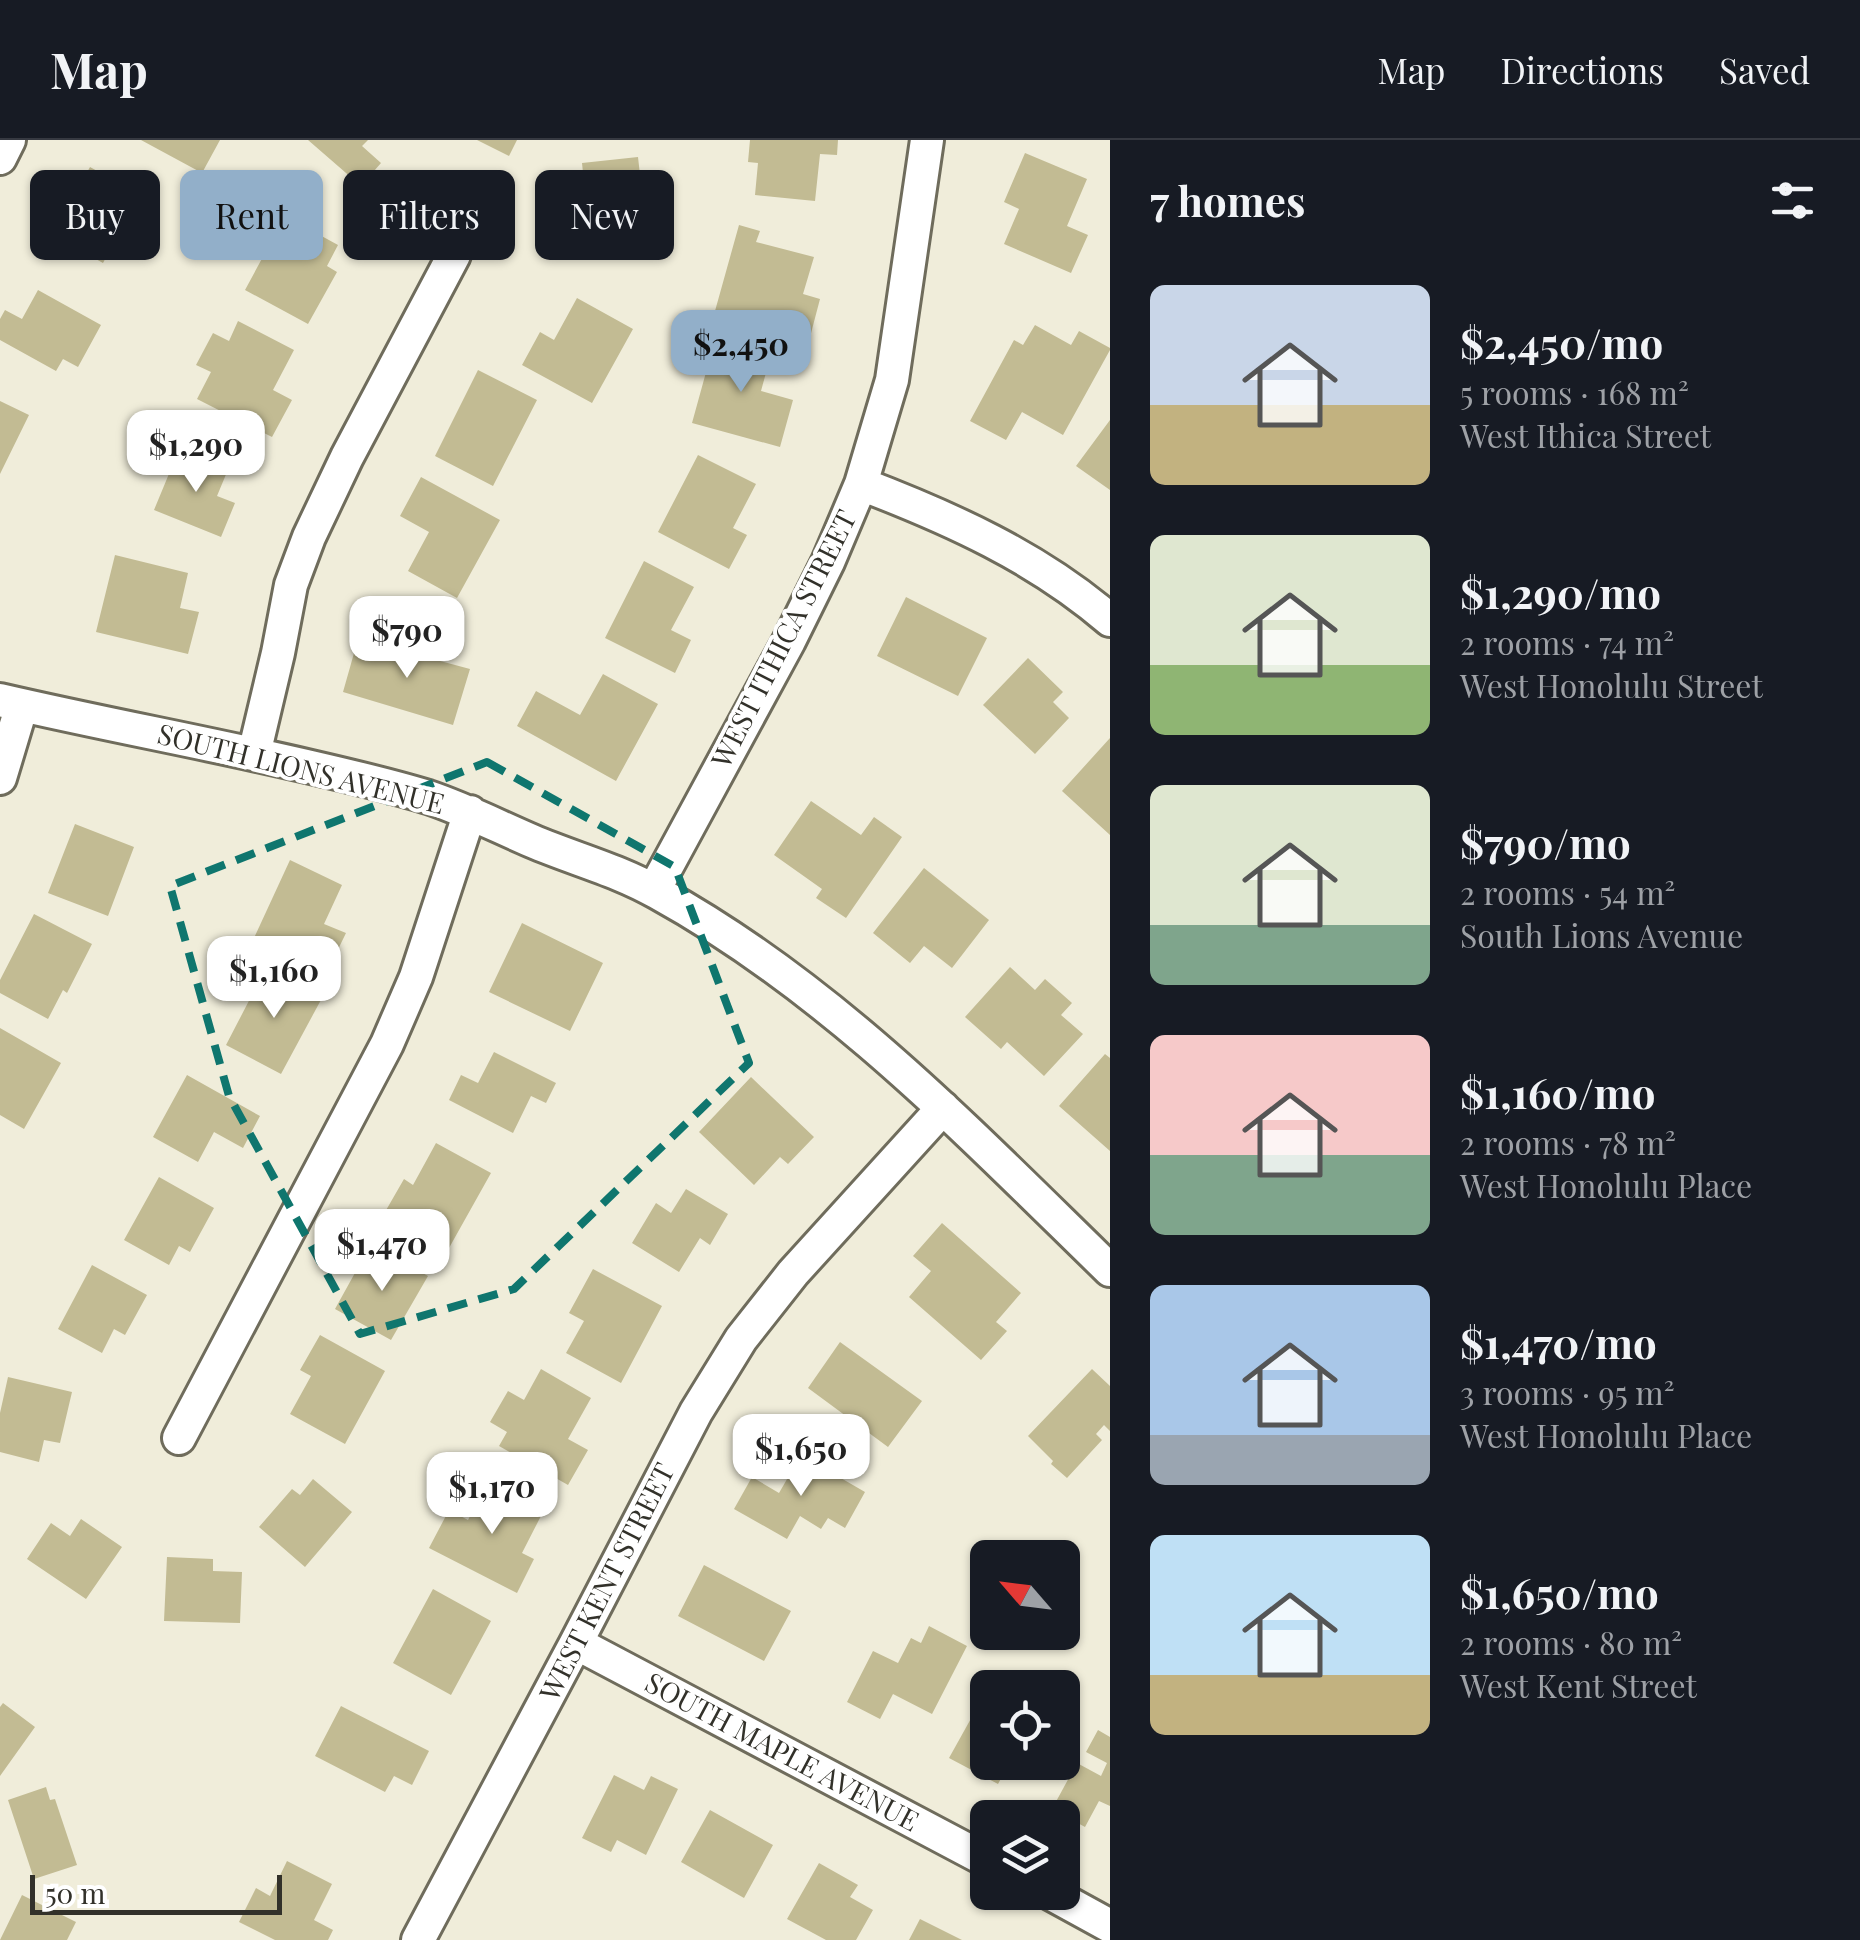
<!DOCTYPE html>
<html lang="en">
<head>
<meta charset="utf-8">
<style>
  body { margin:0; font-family:"Playfair Display",serif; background:#20242c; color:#f1f3f6; height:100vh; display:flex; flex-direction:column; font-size:38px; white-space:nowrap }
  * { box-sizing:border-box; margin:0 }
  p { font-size:32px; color:#9ea1a6 }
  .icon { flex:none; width:55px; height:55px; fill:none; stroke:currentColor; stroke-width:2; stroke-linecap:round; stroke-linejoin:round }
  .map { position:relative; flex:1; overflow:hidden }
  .details { display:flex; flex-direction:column; background:#171b24; width:750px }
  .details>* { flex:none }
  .guide { position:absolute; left:30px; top:30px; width:930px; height:90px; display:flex; gap:20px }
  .needle { width:65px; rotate:298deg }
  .buttons { position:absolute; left:970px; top:1400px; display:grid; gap:20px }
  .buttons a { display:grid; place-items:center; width:110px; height:110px; border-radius:15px; background:#171b24; box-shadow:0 2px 8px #0004; font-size:50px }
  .scale { position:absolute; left:30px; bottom:25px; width:252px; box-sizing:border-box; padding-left:10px; border:5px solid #32312a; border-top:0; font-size:28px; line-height:35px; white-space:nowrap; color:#32312a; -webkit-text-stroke:8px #fff; paint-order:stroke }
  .price { position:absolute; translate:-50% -85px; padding:0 22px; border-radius:20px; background:#fff; color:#222; font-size:32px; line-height:65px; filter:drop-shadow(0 2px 5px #0008) }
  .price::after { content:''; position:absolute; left:50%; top:60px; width:30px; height:22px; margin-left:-15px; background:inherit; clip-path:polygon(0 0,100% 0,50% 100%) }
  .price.on { background:#92afc9; color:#111 }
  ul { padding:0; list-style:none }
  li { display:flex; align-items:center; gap:30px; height:250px; padding:0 40px }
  li span { display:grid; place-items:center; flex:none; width:280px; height:200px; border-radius:15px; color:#555 }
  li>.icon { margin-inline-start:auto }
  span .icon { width:120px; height:120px; fill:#fffc; stroke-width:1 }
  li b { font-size:42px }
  h2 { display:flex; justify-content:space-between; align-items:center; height:120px; padding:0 40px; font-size:42px }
  .pill { padding:0 35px; border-radius:15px; background:#171b24; box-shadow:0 2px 8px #0004; font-size:35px; line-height:90px }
  .pill.on { background:#92afc9; color:#111 }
  header { display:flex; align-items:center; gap:60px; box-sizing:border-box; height:140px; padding:0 50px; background:#171b24; border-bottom:2px solid #363941 }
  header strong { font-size:48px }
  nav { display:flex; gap:55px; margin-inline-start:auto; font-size:35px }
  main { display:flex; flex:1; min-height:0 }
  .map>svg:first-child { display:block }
</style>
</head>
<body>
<header>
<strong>Map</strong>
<nav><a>Map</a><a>Directions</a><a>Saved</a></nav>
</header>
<main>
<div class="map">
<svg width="1110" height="1800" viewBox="0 0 1110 1800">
  <rect width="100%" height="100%" fill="#f0edda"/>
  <path fill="#c2bb93" d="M 141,0 L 220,0 L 202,33 Z
    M 308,0 L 368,0 L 362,6 L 381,23 L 361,46 Z
    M 477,0 L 517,0 L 509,16 Z
    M 750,0 L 838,0 L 837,15 L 820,14 L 815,61 L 755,55 L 758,23 L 748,22 Z
    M 1025,13 L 1087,39 L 1067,86 L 1088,95 L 1071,133 L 1004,104 L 1019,69 L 1004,62 Z
    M 638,17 L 648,106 L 567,116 L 562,75 L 587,72 L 582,23 Z
    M 90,27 L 126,47 L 112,71 L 144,89 L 128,117 L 111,108 L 103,123 L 53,95 Z
    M 285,76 L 338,105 L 327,126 L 337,132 L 308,184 L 245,150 Z
    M 739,85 L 760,91 L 756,102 L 814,117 L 803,154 L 820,159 L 810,197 L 715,171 Z
    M 38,150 L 101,185 L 78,227 L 63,219 L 56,231 L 0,200 L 0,179 L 5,170 L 22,179 Z
    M 577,158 L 633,189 L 592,263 L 522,225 L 540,192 L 554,200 Z
    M 238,181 L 294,210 L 273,250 L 292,260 L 272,297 L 197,259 L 211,232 L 196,225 L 213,193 L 229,201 Z
    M 1035,185 L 1071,205 L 1079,191 L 1110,208 L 1110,210 L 1063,295 L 1022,272 L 1006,300 L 970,281 L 1014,200 L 1023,205 Z
    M 716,196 L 772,211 L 761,251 L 793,260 L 780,307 L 692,283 Z
    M 478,230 L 537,260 L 493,346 L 435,316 Z
    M 0,261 L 29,275 L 0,334 Z
    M 1110,280 L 1110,350 L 1076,326 Z
    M 178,312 L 227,332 L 217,356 L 235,363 L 221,397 L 154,370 Z
    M 698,315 L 756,344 L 733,388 L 747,395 L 729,429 L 658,392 Z
    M 421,337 L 500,380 L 457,458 L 408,431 L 429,392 L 400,376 Z
    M 115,415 L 188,433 L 180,468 L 199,472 L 188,514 L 96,492 Z
    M 644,421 L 694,447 L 671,490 L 691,500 L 675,533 L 605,498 Z
    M 906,457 L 987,498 L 958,556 L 877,516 Z
    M 358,499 L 470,529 L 453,585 L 343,552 Z
    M 1028,518 L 1063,552 L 1053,562 L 1069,578 L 1035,614 L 983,565 Z
    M 603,534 L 658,564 L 616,641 L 517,586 L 536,551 L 580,575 Z
    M 1110,598 L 1110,695 L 1062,651 Z
    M 811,661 L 861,695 L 874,677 L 902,697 L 846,778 L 816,758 L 822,749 L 774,715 Z
    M 75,684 L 134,707 L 108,776 L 48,753 Z
    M 290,720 L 342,745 L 324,784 L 346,793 L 327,832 L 254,798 Z
    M 924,728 L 989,780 L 952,828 L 924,806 L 910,823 L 873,793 Z
    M 34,774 L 92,804 L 67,853 L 63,850 L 48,879 L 0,853 L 0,840 Z
    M 522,783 L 603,823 L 570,891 L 489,852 Z
    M 1010,827 L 1035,850 L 1045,839 L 1072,863 L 1061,875 L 1083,894 L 1044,936 L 1007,902 L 1001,909 L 965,877 Z
    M 266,828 L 322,858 L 281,934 L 226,905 Z
    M 0,888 L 61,923 L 24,989 L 0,975 Z
    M 494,912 L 556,943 L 546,963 L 531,956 L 513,993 L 449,960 L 461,935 L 478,943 Z
    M 1105,914 L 1110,918 L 1110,1011 L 1059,966 Z
    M 187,935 L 260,976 L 243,1008 L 214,992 L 198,1022 L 153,997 Z
    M 751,937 L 814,997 L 788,1024 L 780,1017 L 754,1045 L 699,992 Z
    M 436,1003 L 491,1033 L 449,1108 L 385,1072 L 404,1039 L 413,1045 Z
    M 159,1037 L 214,1068 L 190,1112 L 179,1106 L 169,1125 L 124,1100 Z
    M 686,1049 L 728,1074 L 710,1105 L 700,1098 L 679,1132 L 632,1103 L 656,1063 L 671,1073 Z
    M 942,1083 L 1021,1153 L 996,1182 L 1007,1191 L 981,1220 L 909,1157 L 931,1131 L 913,1116 Z
    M 381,1110 L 428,1136 L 391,1200 L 335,1169 L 361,1122 L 371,1128 Z
    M 92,1125 L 147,1155 L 125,1195 L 114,1189 L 102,1213 L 58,1189 Z
    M 593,1129 L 662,1166 L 621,1243 L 566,1213 L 584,1181 L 569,1173 Z
    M 320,1195 L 385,1231 L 345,1304 L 290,1274 L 311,1236 L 300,1230 Z
    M 840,1202 L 922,1261 L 888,1307 L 808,1248 Z
    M 541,1229 L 591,1258 L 568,1299 L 588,1310 L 568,1345 L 499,1306 L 507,1292 L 490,1282 L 508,1251 L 524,1260 Z
    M 1092,1229 L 1110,1246 L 1110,1291 L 1104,1285 L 1096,1294 L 1102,1300 L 1067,1338 L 1051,1324 L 1053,1321 L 1028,1296 Z
    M 8,1237 L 72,1252 L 60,1303 L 44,1300 L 39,1322 L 0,1312 L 0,1273 Z
    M 801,1315 L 865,1352 L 845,1388 L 828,1378 L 821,1389 L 800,1376 L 787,1399 L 734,1369 L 752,1337 L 779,1353 Z
    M 313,1339 L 352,1372 L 305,1427 L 259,1387 L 292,1349 L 300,1355 Z
    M 488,1342 L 544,1370 L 522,1413 L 534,1419 L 517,1453 L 429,1408 L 449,1370 L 468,1380 Z
    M 81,1379 L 122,1407 L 86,1459 L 27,1419 L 51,1383 L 70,1396 Z
    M 167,1417 L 213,1419 L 213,1431 L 242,1432 L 240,1483 L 164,1481 Z
    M 704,1425 L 791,1471 L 764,1521 L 678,1476 Z
    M 433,1449 L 491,1481 L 451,1555 L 393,1523 Z
    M 929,1486 L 967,1506 L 932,1574 L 893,1554 L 880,1579 L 847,1562 L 873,1511 L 898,1523 L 911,1498 L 921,1503 Z
    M 997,1531 L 1026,1548 L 988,1548 Z
    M 988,1548 L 988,1622 L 1010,1622 L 998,1644 L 949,1618 Z
    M 3,1563 L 35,1587 L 0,1636 L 0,1567 Z
    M 341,1566 L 429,1611 L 412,1645 L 394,1636 L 385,1652 L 315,1616 Z
    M 1098,1590 L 1110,1597 L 1110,1666 L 1099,1661 L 1085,1687 L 1052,1669 L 1077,1623 L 1101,1636 L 1107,1623 L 1086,1612 Z
    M 614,1635 L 644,1650 L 651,1636 L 678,1649 L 646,1715 L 617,1700 L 611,1712 L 582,1698 Z
    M 46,1647 L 50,1660 L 55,1659 L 77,1725 L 34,1739 L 8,1660 Z
    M 710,1670 L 773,1705 L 744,1758 L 681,1722 Z
    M 287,1721 L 332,1744 L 314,1780 L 333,1790 L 328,1800 L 275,1800 L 239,1782 L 256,1748 L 270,1756 Z
    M 819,1723 L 858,1745 L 850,1757 L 873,1770 L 856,1800 L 826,1800 L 787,1779 Z
    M 22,1755 L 76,1782 L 67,1800 L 0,1800 Z
    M 920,1779 L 962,1800 L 909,1800 Z"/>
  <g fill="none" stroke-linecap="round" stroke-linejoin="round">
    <defs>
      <path id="minor" d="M 0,18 L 9,0
        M 861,344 C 950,378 1037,417 1110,480
        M 0,560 C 103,584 208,603 311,627 C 350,636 389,645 428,657 C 464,669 497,686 532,701 C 574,719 618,730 658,753 C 832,849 969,993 1110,1130
        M 254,614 L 278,513 L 291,445 L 309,397 L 347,317 L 454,115
        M 0,638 L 22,565
        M 654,750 L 789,501 L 828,422 L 861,344 L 892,240 L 927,0
        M 179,1298 L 387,904 L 416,837 L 470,672
        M 576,1503 L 988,1721
        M 1048,1752 L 1110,1786
        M 418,1800 L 576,1503 L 696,1272 L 741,1199 L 793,1133 L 943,968"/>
    </defs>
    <use href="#minor" stroke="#6f6c5c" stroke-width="38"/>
    <use href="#minor" stroke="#fff" stroke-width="32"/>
  </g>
  <path fill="none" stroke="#0f766e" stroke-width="8" stroke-dasharray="20 12" stroke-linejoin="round" d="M 487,622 L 675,727 L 749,923 L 514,1149 L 360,1194 L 229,956 L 170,746 Z"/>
  <g text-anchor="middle" stroke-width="8" stroke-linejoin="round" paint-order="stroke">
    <g font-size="28" fill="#32312a" stroke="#fff">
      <text transform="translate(784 499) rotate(-63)" y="10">WEST ITHICA STREET</text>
      <text transform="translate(301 629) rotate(14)" y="10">SOUTH LIONS AVENUE</text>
      <text transform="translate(607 1442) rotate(-63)" y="10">WEST KENT STREET</text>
      <text transform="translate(782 1612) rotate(28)" y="10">SOUTH MAPLE AVENUE</text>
    </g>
  </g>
</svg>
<div class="buttons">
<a><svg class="needle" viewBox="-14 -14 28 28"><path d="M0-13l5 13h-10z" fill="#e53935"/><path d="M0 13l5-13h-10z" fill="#9ea1a6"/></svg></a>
<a><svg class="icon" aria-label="locate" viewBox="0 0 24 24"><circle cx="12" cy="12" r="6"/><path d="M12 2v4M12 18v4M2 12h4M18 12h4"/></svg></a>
<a><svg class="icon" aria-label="layers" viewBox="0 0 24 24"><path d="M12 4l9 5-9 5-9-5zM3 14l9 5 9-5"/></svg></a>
</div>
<div class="scale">50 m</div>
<b class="price on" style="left:741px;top:255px">$2,450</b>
<b class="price" style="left:196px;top:355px">$1,290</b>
<b class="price" style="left:407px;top:541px">$790</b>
<b class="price" style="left:274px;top:881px">$1,160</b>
<b class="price" style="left:382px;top:1154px">$1,470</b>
<b class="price" style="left:801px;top:1359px">$1,650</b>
<b class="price" style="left:492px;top:1397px">$1,170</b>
<div class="guide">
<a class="pill">Buy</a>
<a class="pill on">Rent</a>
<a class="pill">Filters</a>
<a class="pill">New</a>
</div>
</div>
<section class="details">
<h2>7 homes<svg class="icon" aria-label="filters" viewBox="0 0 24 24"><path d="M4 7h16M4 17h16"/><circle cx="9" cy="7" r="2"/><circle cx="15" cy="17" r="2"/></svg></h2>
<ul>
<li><span style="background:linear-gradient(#c9d6e8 60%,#c2b280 0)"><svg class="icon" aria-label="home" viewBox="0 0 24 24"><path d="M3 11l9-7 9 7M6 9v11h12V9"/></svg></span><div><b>$2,450/mo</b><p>5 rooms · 168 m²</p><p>West Ithica Street</p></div></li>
<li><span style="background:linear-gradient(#dfe7d0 65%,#8fb573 0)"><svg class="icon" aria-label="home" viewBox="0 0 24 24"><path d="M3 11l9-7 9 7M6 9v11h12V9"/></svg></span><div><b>$1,290/mo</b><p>2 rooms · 74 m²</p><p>West Honolulu Street</p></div></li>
<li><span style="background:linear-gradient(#dfe7d0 70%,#7fa58c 0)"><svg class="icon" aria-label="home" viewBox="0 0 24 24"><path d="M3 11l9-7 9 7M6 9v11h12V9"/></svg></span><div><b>$790/mo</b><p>2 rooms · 54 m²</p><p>South Lions Avenue</p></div></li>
<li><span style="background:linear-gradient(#f6c9c9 60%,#7fa58c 0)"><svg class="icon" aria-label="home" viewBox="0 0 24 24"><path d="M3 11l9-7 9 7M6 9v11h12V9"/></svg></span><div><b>$1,160/mo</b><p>2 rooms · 78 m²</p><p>West Honolulu Place</p></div></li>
<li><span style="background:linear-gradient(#a9c7e8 75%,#9aa5b1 0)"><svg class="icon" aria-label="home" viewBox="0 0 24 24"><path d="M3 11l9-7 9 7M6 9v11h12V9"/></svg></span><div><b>$1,470/mo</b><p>3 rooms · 95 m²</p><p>West Honolulu Place</p></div></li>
<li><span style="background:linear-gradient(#bfe0f5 70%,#c2b280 0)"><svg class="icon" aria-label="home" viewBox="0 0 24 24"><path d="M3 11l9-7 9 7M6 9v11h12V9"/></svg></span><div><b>$1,650/mo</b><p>2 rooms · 80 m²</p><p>West Kent Street</p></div></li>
</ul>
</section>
</main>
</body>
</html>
